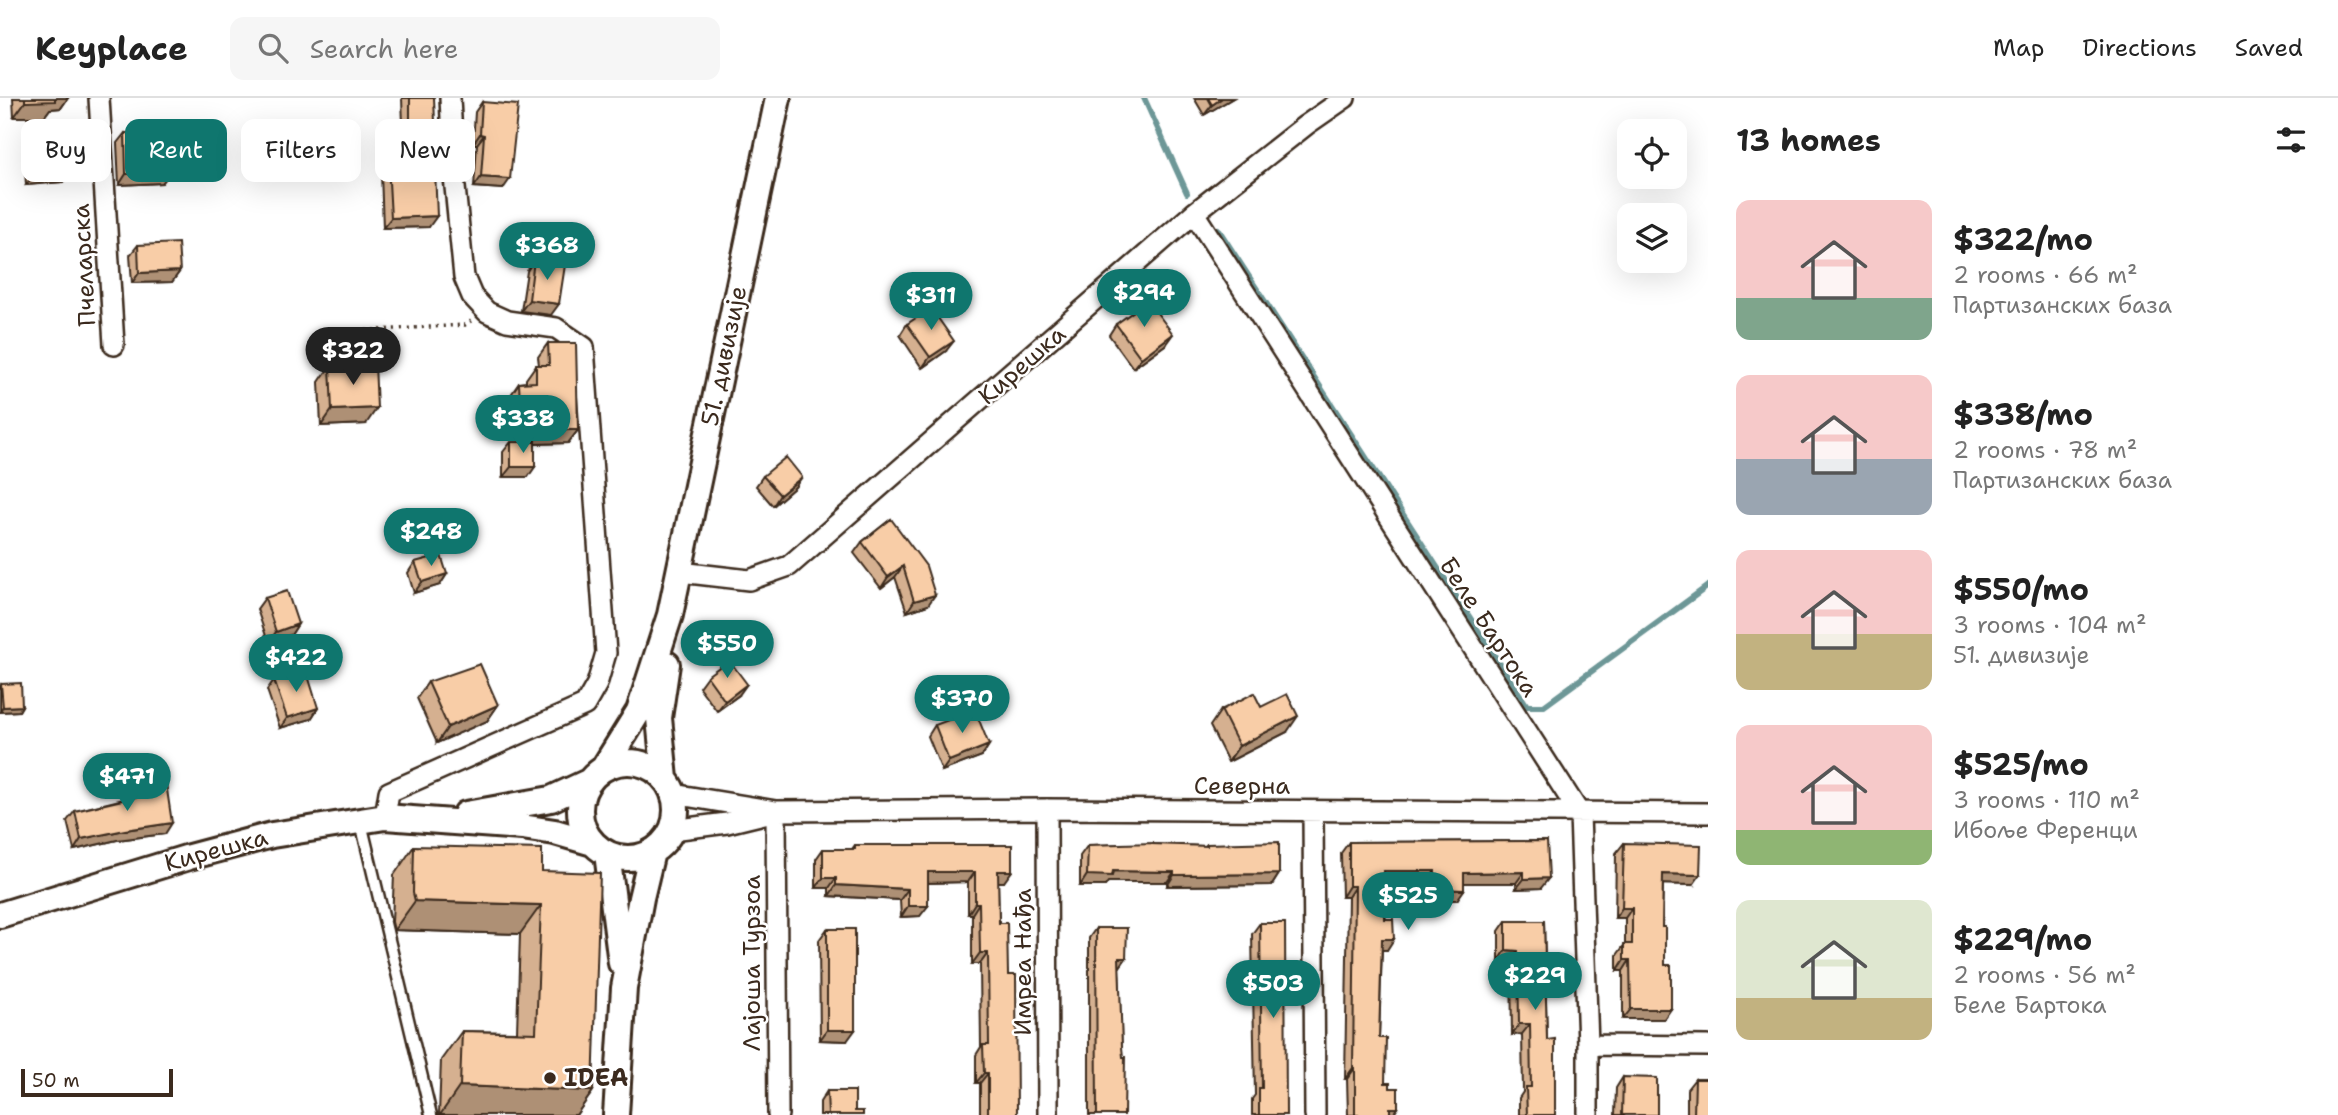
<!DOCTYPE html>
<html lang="en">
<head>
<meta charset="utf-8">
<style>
  body { margin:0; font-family:"Shantell Sans",sans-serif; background:#f6f6f6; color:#222; height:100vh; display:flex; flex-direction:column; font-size:26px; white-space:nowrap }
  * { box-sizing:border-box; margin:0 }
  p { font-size:23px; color:#767676 }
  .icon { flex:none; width:38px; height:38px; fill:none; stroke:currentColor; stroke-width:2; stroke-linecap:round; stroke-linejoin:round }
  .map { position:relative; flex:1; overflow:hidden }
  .side { display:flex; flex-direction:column; background:#fff; width:630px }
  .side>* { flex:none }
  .guide { position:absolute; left:21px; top:21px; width:665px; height:63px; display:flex; gap:14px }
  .tools { position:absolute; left:1617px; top:21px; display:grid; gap:14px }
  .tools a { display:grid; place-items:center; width:70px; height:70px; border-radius:14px; background:#fff; box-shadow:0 7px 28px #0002; font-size:35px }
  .scale { position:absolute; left:21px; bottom:18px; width:152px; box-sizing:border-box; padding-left:7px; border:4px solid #3b2a1e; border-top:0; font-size:19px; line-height:24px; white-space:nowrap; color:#3b2a1e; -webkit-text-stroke:5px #fff; paint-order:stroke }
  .price { position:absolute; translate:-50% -60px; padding:0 16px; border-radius:24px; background:#0f766e; color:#fff; font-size:23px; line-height:46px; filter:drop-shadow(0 2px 4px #0008) }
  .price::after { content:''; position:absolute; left:50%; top:42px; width:21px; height:16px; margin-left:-10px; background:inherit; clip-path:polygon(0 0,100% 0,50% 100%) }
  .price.active { background:#222; color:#fff }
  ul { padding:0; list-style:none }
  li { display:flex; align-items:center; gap:21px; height:175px; padding:0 28px }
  li span { display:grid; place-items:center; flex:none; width:196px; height:140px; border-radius:14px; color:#555 }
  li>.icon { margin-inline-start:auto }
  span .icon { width:84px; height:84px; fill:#fffc; stroke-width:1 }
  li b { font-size:30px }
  h2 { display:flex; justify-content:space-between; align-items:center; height:84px; padding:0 28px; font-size:30px }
  .pill { padding:0 24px; border-radius:14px; background:#fff; box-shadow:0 7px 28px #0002; font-size:24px; line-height:63px }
  .pill.active { background:#0f766e; color:#fff }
  header { display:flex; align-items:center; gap:42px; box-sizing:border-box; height:98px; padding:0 35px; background:#fff; border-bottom:2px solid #e0e0e0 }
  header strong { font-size:33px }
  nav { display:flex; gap:38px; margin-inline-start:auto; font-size:24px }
  .search { width:490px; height:63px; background:#f6f6f6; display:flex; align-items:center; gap:18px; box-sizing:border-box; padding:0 24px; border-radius:14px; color:#767676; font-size:26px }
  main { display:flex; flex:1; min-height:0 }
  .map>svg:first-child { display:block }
</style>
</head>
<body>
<header>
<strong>Keyplace</strong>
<div class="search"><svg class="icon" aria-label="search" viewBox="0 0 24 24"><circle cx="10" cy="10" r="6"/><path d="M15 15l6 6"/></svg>Search here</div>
<nav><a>Map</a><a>Directions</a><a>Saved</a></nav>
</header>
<main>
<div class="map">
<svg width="1708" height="1017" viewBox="0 0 1708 1017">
  <rect width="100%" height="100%" fill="#fff"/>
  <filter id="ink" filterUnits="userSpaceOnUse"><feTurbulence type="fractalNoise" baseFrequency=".0143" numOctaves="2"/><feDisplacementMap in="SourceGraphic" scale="14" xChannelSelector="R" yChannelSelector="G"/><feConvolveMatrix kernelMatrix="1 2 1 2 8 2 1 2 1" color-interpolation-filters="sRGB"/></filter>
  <g filter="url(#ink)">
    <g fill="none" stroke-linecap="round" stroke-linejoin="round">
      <path stroke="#6d9797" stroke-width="6" d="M 1144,0 L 1187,95
        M 1218,131 L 1527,608 L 1544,608 L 1708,488"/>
      <defs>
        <path id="service" d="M 361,725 L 431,1017"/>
        <path id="minor" d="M 99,0 L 114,247
          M 1194,115 L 1580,716 L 1588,947 L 1588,1017
          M 680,474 L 749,482 L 789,468 L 1194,115 L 1306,27 L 1345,0
          M 673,696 L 776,713 L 1047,711 L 1708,715
          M 1047,711 L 1048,1017
          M 776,713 L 778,1017
          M 1313,713 L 1315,1017
          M 385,719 L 389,694 L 585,607 L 597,586 L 606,555 L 584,249 L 556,230 L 507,223 L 487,214 L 472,198 L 464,179 L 454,79 L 450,0
          M 672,732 L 727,725 L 768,715
          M 1588,947 L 1708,948"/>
        <path id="tertiary" d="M580 712a48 48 0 1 1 96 0a48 48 0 1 1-96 0Z
          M 603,671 L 639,613 L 670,517 L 778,0
          M 665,681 L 659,620 L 667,566
          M 466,716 L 551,701 L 590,683
          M 607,755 L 621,865
          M 0,817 L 189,759 L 272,737 L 385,719 L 522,729 L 555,734 L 593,745
          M 616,1017 L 624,890 L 641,800 L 652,754"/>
      </defs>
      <use href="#service" stroke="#3b2a1e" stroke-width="15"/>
      <use href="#minor" stroke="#3b2a1e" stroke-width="24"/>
      <use href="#tertiary" stroke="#3b2a1e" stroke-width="30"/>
      <path stroke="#3b2a1e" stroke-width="3.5" stroke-dasharray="2 5" stroke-linecap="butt" d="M 324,235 L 465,227 L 471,223"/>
      <use href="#service" stroke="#fff" stroke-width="10"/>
      <use href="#minor" stroke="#fff" stroke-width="19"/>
      <use href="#tertiary" stroke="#fff" stroke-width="24"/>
    </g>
    <path fill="#d5b090" stroke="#3b2a1e" stroke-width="2" d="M 13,0 L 68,0 L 61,10 L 50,11 L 44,19 L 14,19 Z
      M 402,0 L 434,0 L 434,52 L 429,129 L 383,130 L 381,75 L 388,65 L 387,38 L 394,28 L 403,27 Z
      M 1194,0 L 1233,0 L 1204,17 Z
      M 482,4 L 503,91 L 474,89 L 477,46 L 473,46 L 475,14 Z
      M 125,35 L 170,75 L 162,85 L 119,87 L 117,45 Z
      M 31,46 L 63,84 L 26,87 L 24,57 Z
      M 138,147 L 180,173 L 172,184 L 132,185 L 130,157 Z
      M 534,162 L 551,217 L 521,213 L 527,173 Z
      M 907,226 L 946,253 L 922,270 L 900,237 Z
      M 1116,226 L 1165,247 L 1133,270 L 1109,237 Z
      M 548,245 L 578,332 L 568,345 L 535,346 L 528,379 L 503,379 L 503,354 L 511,344 L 533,344 L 532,319 L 510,319 L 510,298 L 519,285 L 526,284 L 526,281 L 536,267 L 539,267 L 538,259 Z
      M 330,268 L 366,326 L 321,328 L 319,284 Z
      M 763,378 L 795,389 L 773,408 L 756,388 Z
      M 891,421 L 928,507 L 907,514 L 895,479 L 881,490 L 854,455 L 862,444 Z
      M 415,464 L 447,476 L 440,487 L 414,495 L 408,475 Z
      M 265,500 L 298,526 L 291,537 L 268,544 L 257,511 Z
      M 707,578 L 739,597 L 717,613 L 699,589 Z
      M 274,582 L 318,610 L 311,621 L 280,630 L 267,592 Z
      M 428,584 L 498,607 L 487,623 L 437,645 L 417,600 Z
      M 1,586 L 22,608 L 19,613 L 0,614 L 0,588 Z
      M 1261,609 L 1287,634 L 1228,664 L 1210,628 L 1221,612 Z
      M 935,627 L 989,647 L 982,658 L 942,673 L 928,638 Z
      M 142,689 L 165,736 L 117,742 L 74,752 L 67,723 L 75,713 L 136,698 Z
      M 1547,743 L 1541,790 L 1516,791 L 1516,785 L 1464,785 L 1457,802 L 1428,802 L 1428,783 L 1384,784 L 1387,852 L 1382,852 L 1379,940 L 1385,985 L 1393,1017 L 1348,1017 L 1347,981 L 1345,981 L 1348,799 L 1342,799 L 1341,755 L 1349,744 Z
      M 1624,745 L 1693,787 L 1663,786 L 1662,829 L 1664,921 L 1623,921 L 1623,873 L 1617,873 L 1617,857 L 1625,846 L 1625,820 L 1615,820 L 1616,755 Z
      M 1153,746 L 1205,748 L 1207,746 L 1279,776 L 1272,787 L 1167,788 L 1167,784 L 1108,784 L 1105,788 L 1080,788 L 1080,758 L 1088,747 Z
      M 855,747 L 1012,747 L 1004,784 L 998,784 L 999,825 L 1008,877 L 1017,1017 L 980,1017 L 980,985 L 976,985 L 976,957 L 981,949 L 980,866 L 972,866 L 972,816 L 968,816 L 968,784 L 928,785 L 920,818 L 901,819 L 900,802 L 829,798 L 829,790 L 816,790 L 816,761 L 823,751 L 852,751 Z
      M 414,748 L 542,773 L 593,993 L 576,1017 L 439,1017 L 441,962 L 462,933 L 517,934 L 520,836 L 394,832 L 392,824 L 394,777 Z
      M 1506,823 L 1544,823 L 1547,942 L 1555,1017 L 1519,1017 L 1519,1000 L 1523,994 L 1522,936 L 1512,937 L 1511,863 L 1499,863 L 1499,833 Z
      M 1260,825 L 1286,1017 L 1252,1017 L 1252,1001 L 1255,997 L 1252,836 Z
      M 1096,830 L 1126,860 L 1119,870 L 1124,1017 L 1089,1017 L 1089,840 Z
      M 827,831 L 847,943 L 820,942 L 819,842 Z
      M 1623,979 L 1657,1017 L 1615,1017 L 1616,990 Z
      M 1695,981 L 1708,1017 L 1687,1017 L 1687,991 Z
      M 827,993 L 855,1013 L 863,1017 L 820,1017 L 820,1004 Z"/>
    <path fill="#ae9075" stroke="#3b2a1e" stroke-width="2" d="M 51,0 L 68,0 L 61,10 L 50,11 L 44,19 L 14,19 L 25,4 Z
      M 1222,0 L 1233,0 L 1204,17 L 1212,7 Z
      M 480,36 L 484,37 L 477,46 L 473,46 Z
      M 71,73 L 63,84 L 26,87 L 34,76 Z
      M 170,75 L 162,85 L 119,87 L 126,76 Z
      M 481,79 L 510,81 L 503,91 L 474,89 Z
      M 437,118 L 429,129 L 383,130 L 391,120 Z
      M 180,173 L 172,184 L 132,185 L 139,175 Z
      M 529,202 L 559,206 L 551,217 L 521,213 Z
      M 1173,236 L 1165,247 L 1133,270 L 1141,260 Z
      M 954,243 L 946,253 L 922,270 L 930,259 Z
      M 520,305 L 542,305 L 532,319 L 510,319 Z
      M 377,310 L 366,326 L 321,328 L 332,312 Z
      M 542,332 L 578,332 L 568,345 L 533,346 Z
      M 511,369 L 535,369 L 528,379 L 503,379 Z
      M 802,379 L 795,389 L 773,408 L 780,397 Z
      M 903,468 L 895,479 L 881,490 L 888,479 Z
      M 447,476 L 440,487 L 414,495 L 422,484 Z
      M 935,497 L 928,507 L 907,514 L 914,503 Z
      M 298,526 L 291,537 L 268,544 L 276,534 Z
      M 747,586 L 739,597 L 717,613 L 725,603 Z
      M 498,607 L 487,623 L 437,645 L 448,629 Z
      M 22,608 L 19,613 L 0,614 L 3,609 Z
      M 318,610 L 311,621 L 280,630 L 287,620 Z
      M 1298,618 L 1287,634 L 1228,664 L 1239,648 Z
      M 989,647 L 982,658 L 942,673 L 949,663 Z
      M 172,725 L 165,736 L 117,742 L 74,752 L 81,741 L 125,732 Z
      M 998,773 L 1012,773 L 1004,784 L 991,784 Z
      M 1113,773 L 1174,774 L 1167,784 L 1108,784 L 1105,788 L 1080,788 L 1087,777 Z
      M 1384,773 L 1435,773 L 1428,783 L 1377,784 Z
      M 928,774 L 975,774 L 968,784 L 921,785 Z
      M 1524,774 L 1516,785 L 1457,785 L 1464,775 Z
      M 1279,776 L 1272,787 L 1167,788 L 1174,777 Z
      M 1663,776 L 1700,777 L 1693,787 L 1656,786 Z
      M 823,780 L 836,780 L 829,790 L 816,790 Z
      M 1549,780 L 1541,790 L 1516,791 L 1524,781 Z
      M 836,787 L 908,791 L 900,802 L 829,798 Z
      M 1349,788 L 1355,788 L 1348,799 L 1342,799 Z
      M 1435,791 L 1464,792 L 1457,802 L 1428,802 Z
      M 415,803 L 541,807 L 520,836 L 394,832 Z
      M 975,805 L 979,805 L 972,816 L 968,816 Z
      M 908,808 L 928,808 L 920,818 L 901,819 Z
      M 1622,810 L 1632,810 L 1625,820 L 1615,820 Z
      M 1382,841 L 1394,841 L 1387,852 L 1375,852 Z
      M 1506,852 L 1518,853 L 1511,863 L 1499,863 Z
      M 980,855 L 988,855 L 980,866 L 972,866 Z
      M 1119,860 L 1126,860 L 1119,870 Z
      M 1624,862 L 1630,862 L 1623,873 L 1617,873 Z
      M 1631,911 L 1671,911 L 1664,921 L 1623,921 Z
      M 1519,926 L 1530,926 L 1522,936 L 1512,937 Z
      M 827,932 L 855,932 L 847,943 L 820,942 Z
      M 1353,970 L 1355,970 L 1347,981 L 1345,981 Z
      M 984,975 L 988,975 L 980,985 L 976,985 Z
      M 460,988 L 593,993 L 576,1017 L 440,1017 Z
      M 1390,1010 L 1398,1010 L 1393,1017 L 1385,1017 Z"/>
    <path fill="#f8cda7" stroke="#3b2a1e" stroke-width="2" d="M 25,0 L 55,0 L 55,3 L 25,4 Z
      M 410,0 L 434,0 L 436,49 L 434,49 L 437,118 L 391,120 L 388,65 L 396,65 L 394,28 L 410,27 Z
      M 1208,0 L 1222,0 L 1212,7 Z
      M 482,4 L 518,7 L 510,81 L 481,79 L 484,37 L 480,36 Z
      M 168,33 L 170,75 L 126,76 L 125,35 Z
      M 68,43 L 71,73 L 34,76 L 31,46 Z
      M 178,145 L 180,173 L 139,175 L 138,147 Z
      M 534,162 L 565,167 L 559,206 L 529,202 Z
      M 1148,203 L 1173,236 L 1141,260 L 1116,226 Z
      M 931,210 L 954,243 L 930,259 L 907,226 Z
      M 548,245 L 576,245 L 578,332 L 542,332 L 542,305 L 520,305 L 519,285 L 536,284 L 536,267 L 549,267 Z
      M 375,266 L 377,310 L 332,312 L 330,268 Z
      M 511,344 L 535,344 L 535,369 L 511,369 Z
      M 786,359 L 802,379 L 780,397 L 763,378 Z
      M 891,421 L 926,468 L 935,497 L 914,503 L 903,468 L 888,479 L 862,444 Z
      M 441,457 L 447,476 L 422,484 L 415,464 Z
      M 287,493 L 298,526 L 276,534 L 265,500 Z
      M 729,562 L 747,586 L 725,603 L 707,578 Z
      M 480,566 L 498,607 L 448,629 L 428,584 Z
      M 306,571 L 318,610 L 287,620 L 274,582 Z
      M 21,585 L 22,608 L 3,609 L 1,586 Z
      M 1254,595 L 1261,609 L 1287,596 L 1298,618 L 1239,648 L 1221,612 Z
      M 975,612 L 989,647 L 949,663 L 935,627 Z
      M 166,685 L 172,725 L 125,732 L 81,741 L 75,713 L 144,697 L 142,689 Z
      M 1547,743 L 1549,780 L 1524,781 L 1524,774 L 1464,775 L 1464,792 L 1435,791 L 1435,773 L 1384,773 L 1385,821 L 1393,821 L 1394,841 L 1382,841 L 1379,940 L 1386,940 L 1385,985 L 1390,985 L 1390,990 L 1398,990 L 1398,1010 L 1390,1010 L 1390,1017 L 1355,1017 L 1355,970 L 1353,970 L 1355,788 L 1349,788 L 1349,744 Z
      M 1279,744 L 1279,776 L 1174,777 L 1174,774 L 1113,773 L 1112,778 L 1087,777 L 1088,747 L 1153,745 L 1153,746 L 1207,748 L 1207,746 Z
      M 1624,745 L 1701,747 L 1700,777 L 1663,776 L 1662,829 L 1665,829 L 1665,867 L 1671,867 L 1671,911 L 1631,911 L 1630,862 L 1624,862 L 1624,846 L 1632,846 L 1632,810 L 1622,810 Z
      M 855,747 L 1012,747 L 1012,773 L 998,773 L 999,825 L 1007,825 L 1008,877 L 1016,877 L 1017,1017 L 988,1017 L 988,975 L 984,975 L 983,947 L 989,947 L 988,855 L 980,855 L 979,805 L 975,805 L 975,774 L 928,774 L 928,808 L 908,808 L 908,791 L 836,787 L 836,780 L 823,780 L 823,751 L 855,751 Z
      M 414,748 L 542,751 L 542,773 L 600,775 L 593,993 L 460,988 L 462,933 L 536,935 L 541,807 L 415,803 L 413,795 Z
      M 1506,823 L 1544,823 L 1547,942 L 1555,941 L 1555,1017 L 1527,1017 L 1526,989 L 1531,989 L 1530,926 L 1519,926 L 1518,853 L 1506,852 Z
      M 1260,825 L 1285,825 L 1286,1017 L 1259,1017 L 1259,990 L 1262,990 Z
      M 1096,830 L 1127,830 L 1126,860 L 1119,860 L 1122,949 L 1123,959 L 1125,959 L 1124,1017 L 1097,1017 Z
      M 827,831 L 855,831 L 855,932 L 827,932 Z
      M 1623,979 L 1657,980 L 1657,1017 L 1622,1017 Z
      M 1695,981 L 1708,981 L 1708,1017 L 1694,1017 Z
      M 827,993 L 855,993 L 855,1013 L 863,1013 L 863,1017 L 828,1017 Z"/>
  </g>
  <circle fill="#3b2a1e" stroke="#fff" stroke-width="2.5" cx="550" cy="980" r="7"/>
  <g text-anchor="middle" stroke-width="5" stroke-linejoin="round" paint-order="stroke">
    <g font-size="24" fill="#3b2a1e" stroke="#fff">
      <text transform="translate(84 167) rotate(-93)" y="8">Пчеларска</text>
      <text transform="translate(724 258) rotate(-78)" y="8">51. дивизије</text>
      <text transform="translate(1022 267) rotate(-41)" y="8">Кирешка</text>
      <text transform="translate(1489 529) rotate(57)" y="8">Беле Бартока</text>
      <text x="1242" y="696">Северна</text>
      <text transform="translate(216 752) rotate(-15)" y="8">Кирешка</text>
      <text transform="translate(1023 864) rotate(-90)" y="8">Имреа Нађа</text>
      <text transform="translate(752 865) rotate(-90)" y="8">Лајоша Турзоа</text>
    </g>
    <g font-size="24" font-weight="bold" fill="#3b2a1e" stroke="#fff" text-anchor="start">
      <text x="564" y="988">IDEA</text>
    </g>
  </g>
</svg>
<div class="tools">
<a><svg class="icon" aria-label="locate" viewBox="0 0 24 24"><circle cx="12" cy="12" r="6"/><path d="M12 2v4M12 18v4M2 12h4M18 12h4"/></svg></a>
<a><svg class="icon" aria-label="layers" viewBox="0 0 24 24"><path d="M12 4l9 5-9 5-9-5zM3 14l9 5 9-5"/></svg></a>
</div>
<div class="scale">50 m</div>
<b class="price" style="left:547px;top:184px">$368</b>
<b class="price" style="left:1144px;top:231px">$294</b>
<b class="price" style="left:931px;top:234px">$311</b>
<b class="price active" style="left:353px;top:289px">$322</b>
<b class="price" style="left:523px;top:357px">$338</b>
<b class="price" style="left:431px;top:470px">$248</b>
<b class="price" style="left:727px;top:582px">$550</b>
<b class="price" style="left:296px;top:596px">$422</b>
<b class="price" style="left:962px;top:637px">$370</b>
<b class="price" style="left:127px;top:715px">$471</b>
<b class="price" style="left:1408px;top:834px">$525</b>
<b class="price" style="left:1535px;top:914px">$229</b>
<b class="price" style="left:1273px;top:922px">$503</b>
<div class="guide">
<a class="pill">Buy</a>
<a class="pill active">Rent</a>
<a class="pill">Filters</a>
<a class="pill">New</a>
</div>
</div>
<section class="side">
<h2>13 homes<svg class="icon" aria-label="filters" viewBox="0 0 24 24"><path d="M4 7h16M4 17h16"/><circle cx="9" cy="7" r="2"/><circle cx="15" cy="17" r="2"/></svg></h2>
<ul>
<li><span style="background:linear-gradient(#f6c9c9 70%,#7fa58c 0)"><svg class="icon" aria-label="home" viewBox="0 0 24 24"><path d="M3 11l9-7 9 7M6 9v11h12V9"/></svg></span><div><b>$322/mo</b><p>2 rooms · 66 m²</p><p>Партизанских база</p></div></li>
<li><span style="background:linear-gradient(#f6c9c9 60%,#9aa5b1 0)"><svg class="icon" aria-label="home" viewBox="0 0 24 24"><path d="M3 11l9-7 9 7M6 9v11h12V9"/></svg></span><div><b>$338/mo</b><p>2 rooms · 78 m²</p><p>Партизанских база</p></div></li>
<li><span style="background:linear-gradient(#f6c9c9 60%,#c2b280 0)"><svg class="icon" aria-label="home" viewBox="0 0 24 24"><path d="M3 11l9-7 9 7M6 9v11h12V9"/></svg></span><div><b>$550/mo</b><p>3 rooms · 104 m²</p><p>51. дивизије</p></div></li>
<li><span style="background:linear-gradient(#f6c9c9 75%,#8fb573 0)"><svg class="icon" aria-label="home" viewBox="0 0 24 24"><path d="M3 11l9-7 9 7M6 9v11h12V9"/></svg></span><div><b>$525/mo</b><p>3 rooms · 110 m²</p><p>Ибоље Ференци</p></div></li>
<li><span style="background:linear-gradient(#dfe7d0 70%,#c2b280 0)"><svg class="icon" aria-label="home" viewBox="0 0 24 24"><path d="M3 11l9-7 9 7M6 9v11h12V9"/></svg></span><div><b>$229/mo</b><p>2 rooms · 56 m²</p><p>Беле Бартока</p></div></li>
</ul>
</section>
</main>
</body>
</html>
